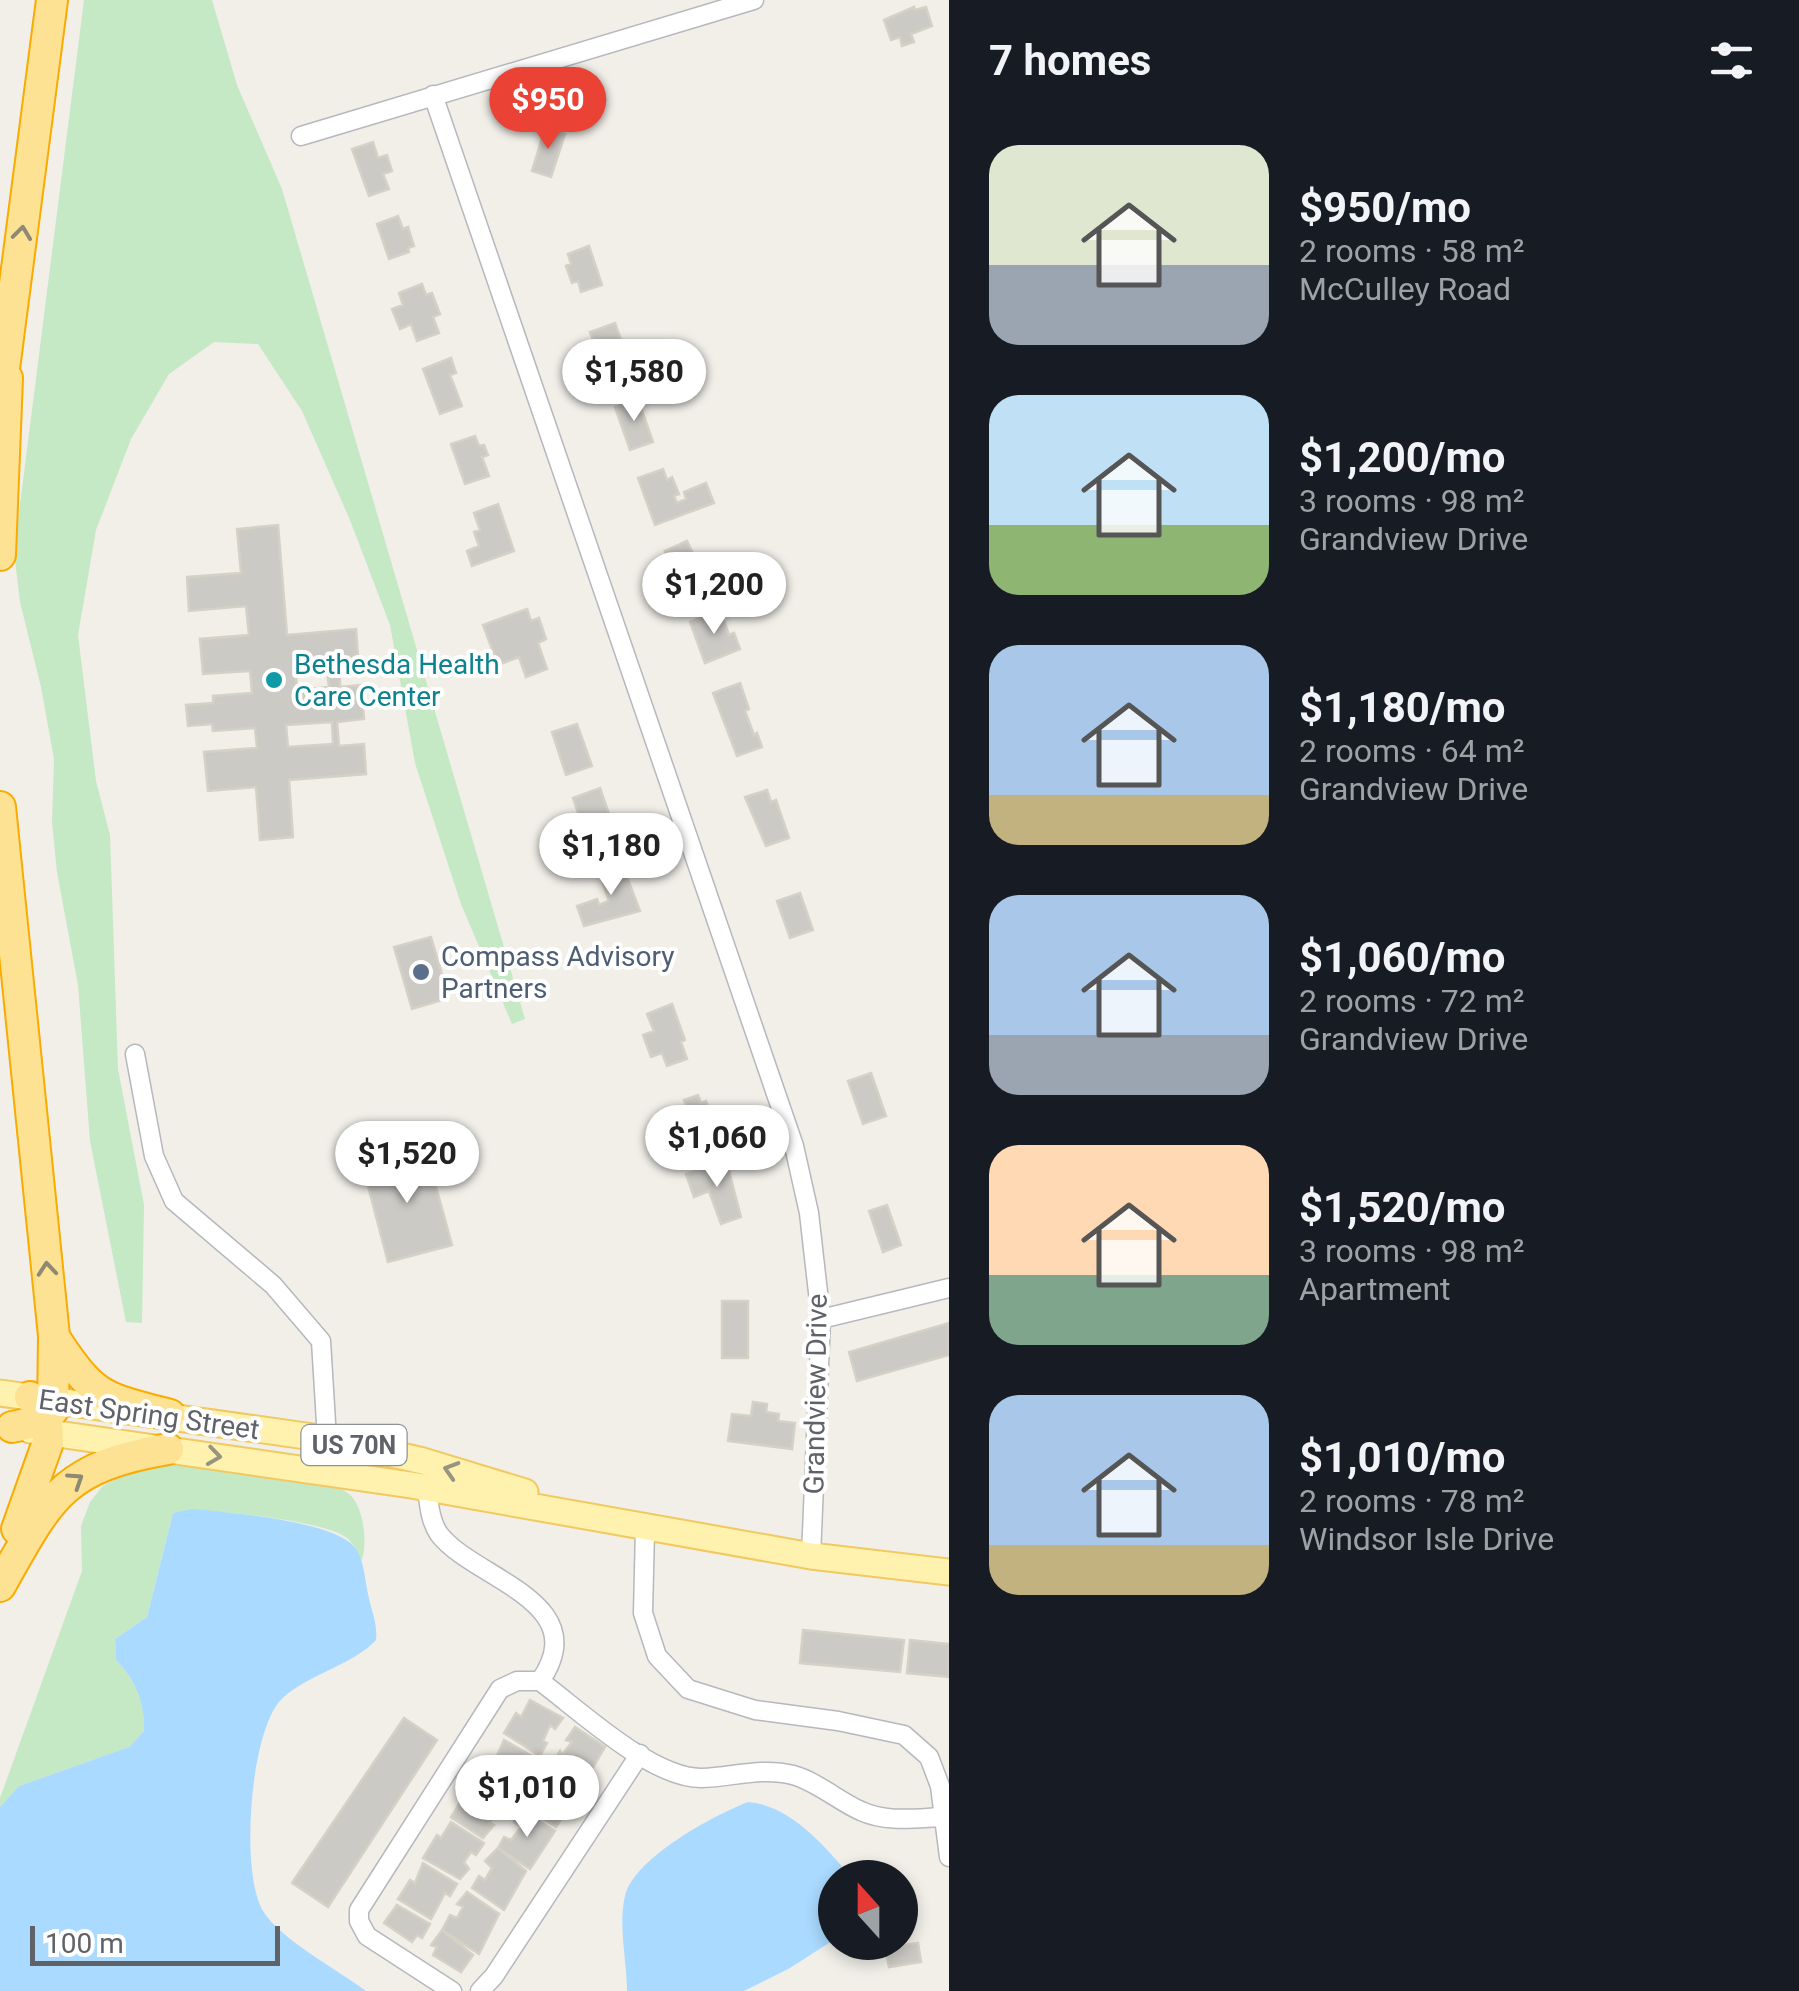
<!DOCTYPE html>
<html lang="en">
<head>
<meta charset="utf-8">
<style>
  body { margin:0; font-family:Roboto,sans-serif; background:#20242c; color:#f1f3f6; height:100vh; display:flex; flex-direction:column; font-size:38px; white-space:nowrap }
  * { box-sizing:border-box; margin:0 }
  p { font-size:32px; color:#9ea1a6 }
  .icon { flex:none; width:55px; height:55px; fill:none; stroke:currentColor; stroke-width:2; stroke-linecap:round; stroke-linejoin:round }
  .map { position:relative; flex:1; overflow:hidden }
  .sheet { display:flex; flex-direction:column; background:#171b24; width:850px }
  .sheet>* { flex:none }
  .needle { width:65px; rotate:339deg }
  .fabs { position:absolute; left:818px; top:1860px; display:grid; gap:20px }
  .fabs a { display:grid; place-items:center; width:100px; height:100px; border-radius:50%; background:#171b24; box-shadow:0 5px 15px #0003; font-size:50px }
  .scale { position:absolute; left:30px; bottom:25px; width:250px; box-sizing:border-box; padding-left:10px; border:5px solid #5f6368; border-top:0; font-size:28px; line-height:35px; white-space:nowrap; color:#5f6368; -webkit-text-stroke:8px #fff; paint-order:stroke }
  .price { position:absolute; translate:-50% -85px; padding:0 22px; border-radius:35px; background:#fff; color:#222; font-size:32px; line-height:65px; filter:drop-shadow(0 2px 5px #0008) }
  .price::after { content:''; position:absolute; left:50%; top:60px; width:30px; height:22px; margin-left:-15px; background:inherit; clip-path:polygon(0 0,100% 0,50% 100%) }
  .price.current { background:#ea4335; color:#fff }
  ul { padding:0; list-style:none }
  li { display:flex; align-items:center; gap:30px; height:250px; padding:0 40px }
  li span { display:grid; place-items:center; flex:none; width:280px; height:200px; border-radius:30px; color:#555 }
  li>.icon { margin-inline-start:auto }
  span .icon { width:120px; height:120px; fill:#fffc; stroke-width:1 }
  li b { font-size:42px }
  h2 { display:flex; justify-content:space-between; align-items:center; height:120px; padding:0 40px; font-size:42px }
  main { display:flex; flex:1; min-height:0 }
  .map>svg:first-child { display:block }
</style>
</head>
<body>
<main>
<div class="map">
<svg width="949" height="1991" viewBox="0 0 949 1991">
  <rect width="100%" height="100%" fill="#f1efe8"/>
  <path fill="#c5e8c5" d="M 84,0 L 212,0 L 237,85 L 282,189 L 525,1019 L 512,1024 L 461,904 L 415,763 L 390,625 L 350,520 L 302,411 L 258,344 L 214,342 L 169,374 L 131,439 L 96,530 L 78,635 L 96,781 L 110,835 L 118,1069 L 144,1205 L 142,1323 L 126,1322 L 90,1141 L 78,985 L 57,872 L 52,822 L 54,759 L 41,687 L 20,602 L 14,552 Z
    M 166,1463 L 338,1487 C 342,1490 348,1492 352,1497 C 364,1510 368,1546 361,1562 C 358,1553 353,1541 344,1536 C 318,1520 202,1506 173,1513 L 147,1617 L 115,1639 L 116,1660 C 135,1679 145,1703 144,1731 L 129,1747 L 19,1786 L 0,1807 L 0,1798 L 82,1571 L 81,1526 L 90,1502 L 102,1487 L 132,1468 Z"/>
  <path fill="#aadaff" d="M 192,1509 C 226,1512 338,1521 356,1549 C 364,1561 365,1580 368,1594 C 371,1610 378,1624 376,1640 C 354,1665 300,1677 279,1702 C 250,1737 240,1872 263,1911 C 281,1940 338,1970 366,1991 L 0,1991 L 0,1807 L 19,1786 L 129,1747 L 144,1731 C 145,1703 135,1679 116,1660 L 115,1639 L 147,1617 L 173,1513 Z
    M 748,1802 C 790,1805 826,1847 851,1877 L 835,1878 L 835,1939 L 790,1968 L 744,1991 L 627,1991 C 627,1961 618,1925 625,1896 C 634,1858 714,1815 748,1802 Z"/>
  <path fill="#cccac5" stroke="#d6d1c6" stroke-width="2.5" fill-rule="evenodd" d="M 914,7 L 915,10 L 926,7 L 932,26 L 911,34 L 914,42 L 902,46 L 900,37 L 891,40 L 884,20 Z
    M 545,128 L 565,134 L 551,177 L 532,171 Z
    M 373,142 L 378,158 L 387,155 L 392,171 L 383,174 L 389,189 L 369,196 L 352,149 Z
    M 398,216 L 403,229 L 408,227 L 414,246 L 408,248 L 409,252 L 389,259 L 377,224 Z
    M 589,246 L 602,285 L 581,292 L 578,281 L 572,283 L 566,266 L 571,264 L 568,254 Z
    M 422,284 L 426,295 L 432,293 L 440,314 L 433,317 L 439,333 L 417,341 L 411,324 L 400,329 L 392,309 L 403,305 L 399,293 Z
    M 615,323 L 634,377 L 610,386 L 590,332 Z
    M 451,358 L 456,373 L 450,375 L 462,406 L 440,414 L 423,369 Z
    M 638,399 L 653,442 L 630,450 L 615,407 Z
    M 475,436 L 479,446 L 484,445 L 488,455 L 482,457 L 489,476 L 465,484 L 451,444 Z
    M 663,469 L 667,480 L 672,477 L 679,494 L 674,496 L 677,503 L 686,499 L 684,492 L 706,483 L 714,503 L 655,525 L 638,478 Z
    M 498,504 L 514,551 L 472,566 L 467,551 L 479,546 L 474,532 L 480,530 L 474,513 Z
    M 278,525 L 287,635 L 356,629 L 359,670 L 340,672 L 340,687 L 361,685 L 364,719 L 337,722 L 339,746 L 364,744 L 366,774 L 289,780 L 293,837 L 260,840 L 256,787 L 208,791 L 204,752 L 257,748 L 255,728 L 213,731 L 212,724 L 188,726 L 186,705 L 213,703 L 213,696 L 252,693 L 250,671 L 203,674 L 200,639 L 249,635 L 246,606 L 189,611 L 187,577 L 241,573 L 237,529 ZM 327,671 L 329,687 L 297,690 L 296,674 ZM 332,722 L 333,744 L 288,747 L 286,725 Z
    M 687,541 L 703,575 L 681,585 L 665,551 Z
    M 527,609 L 531,621 L 539,618 L 546,639 L 538,643 L 547,669 L 526,677 L 519,657 L 498,665 L 483,625 Z
    M 720,610 L 729,635 L 734,633 L 740,649 L 705,663 L 690,622 Z
    M 740,683 L 749,709 L 745,711 L 754,735 L 757,733 L 762,747 L 737,756 L 713,693 Z
    M 577,724 L 592,766 L 566,775 L 552,732 Z
    M 600,788 L 619,843 L 590,853 L 583,831 L 576,834 L 570,819 L 579,816 L 573,798 Z
    M 767,790 L 771,802 L 776,800 L 789,838 L 766,846 L 745,797 Z
    M 618,862 L 620,870 L 624,869 L 640,911 L 584,926 L 577,906 L 597,899 L 599,905 L 609,901 L 598,869 Z
    M 800,893 L 813,930 L 790,938 L 777,901 Z
    M 431,937 L 449,998 L 412,1009 L 394,947 Z
    M 672,1004 L 685,1040 L 681,1042 L 687,1059 L 667,1066 L 662,1053 L 651,1057 L 643,1035 L 654,1031 L 647,1014 Z
    M 871,1073 L 886,1116 L 863,1124 L 848,1081 Z
    M 698,1095 L 701,1103 L 706,1101 L 716,1130 L 691,1139 L 681,1110 L 687,1108 L 684,1100 Z
    M 426,1150 L 452,1245 L 388,1262 L 363,1167 Z
    M 726,1160 L 741,1217 L 721,1224 L 709,1191 L 694,1197 L 686,1174 Z
    M 887,1205 L 901,1245 L 883,1252 L 869,1211 Z
    M 722,1301 L 748,1301 L 748,1358 L 722,1358 Z
    M 949,1323 L 949,1355 L 857,1381 L 849,1352 Z
    M 753,1402 L 767,1404 L 766,1412 L 779,1414 L 778,1421 L 795,1423 L 792,1449 L 728,1441 L 732,1414 L 751,1416 Z
    M 803,1630 L 904,1640 L 900,1672 L 800,1663 Z
    M 910,1640 L 949,1644 L 949,1677 L 907,1673 Z
    M 530,1700 L 563,1718 L 555,1729 L 550,1725 L 543,1741 L 547,1743 L 540,1756 L 504,1733 L 516,1713 L 521,1717 Z
    M 404,1718 L 437,1740 L 328,1907 L 292,1883 Z
    M 575,1727 L 605,1747 L 582,1786 L 550,1767 L 560,1751 L 562,1755 L 572,1742 L 566,1740 Z
    M 504,1740 L 539,1760 L 532,1769 L 525,1768 L 516,1779 L 521,1784 L 510,1796 L 476,1775 L 490,1756 L 496,1758 Z
    M 546,1767 L 582,1786 L 556,1827 L 524,1806 L 533,1796 L 540,1798 L 548,1786 L 539,1780 Z
    M 477,1782 L 511,1802 L 504,1813 L 498,1811 L 489,1823 L 494,1825 L 483,1838 L 451,1817 L 464,1796 L 468,1799 Z
    M 518,1808 L 555,1831 L 530,1869 L 498,1848 L 504,1837 L 511,1840 L 521,1827 L 514,1822 Z
    M 451,1822 L 484,1843 L 476,1855 L 471,1852 L 464,1862 L 469,1869 L 460,1879 L 423,1858 L 437,1835 L 441,1838 Z
    M 498,1848 L 526,1871 L 504,1910 L 472,1888 L 479,1876 L 485,1880 L 492,1868 L 485,1861 Z
    M 423,1863 L 457,1884 L 450,1896 L 445,1893 L 431,1919 L 398,1899 L 410,1880 L 415,1883 Z
    M 467,1892 L 499,1914 L 479,1954 L 442,1930 L 450,1915 L 457,1918 L 463,1907 L 457,1904 Z
    M 397,1905 L 430,1924 L 422,1938 L 417,1935 L 412,1942 L 384,1923 Z
    M 442,1930 L 473,1955 L 461,1972 L 433,1955 L 437,1947 L 431,1945 Z
    M 918,1943 L 921,1962 L 889,1967 L 885,1948 Z"/>
  <g fill="none" stroke-linecap="round" stroke-linejoin="round">
    <defs>
      <path id="street" d="M 433,95 L 794,1146 L 809,1213 L 821,1319 L 811,1556
        M 301,136 L 754,0
        M 135,1054 L 154,1156 L 174,1201 L 273,1285 L 321,1341 L 327,1439 L 323,1472
        M 821,1319 L 949,1288
        M 427,1488 C 429,1504 430,1521 439,1534 C 473,1579 596,1601 540,1681 C 579,1710 652,1779 702,1778 C 733,1777 762,1767 793,1775 C 818,1782 838,1801 861,1811 C 887,1823 916,1818 944,1817
        M 645,1529 L 643,1613 L 657,1656 L 688,1689 L 755,1710 L 838,1721 L 904,1735 L 929,1757 L 940,1786 L 949,1857
        M 452,1991 L 367,1936 L 359,1921 L 359,1910 L 500,1689 L 517,1681 L 540,1681
        M 480,1991 L 494,1976 L 640,1754"/>
      <path id="primary" d="M 0,1393 L 327,1439 L 423,1461 L 525,1492
        M 30,1430 L 411,1485 L 811,1556 L 949,1572"/>
      <path id="highway" d="M 0,399 L 52,0
        M 0,555 L 7,378
        M 0,807 L 54,1336 L 53,1410 L 40,1421 L 12,1427
        M 54,1337 C 94,1398 101,1397 170,1415
        M 17,1529 L 48,1442 C 48,1424 46,1408 30,1397
        M 0,1586 C 50,1497 62,1467 168,1449"/>
    </defs>
    <use href="#street" stroke="#b5b8bc" stroke-width="21"/>
    <use href="#primary" stroke="#f2c960" stroke-width="29"/>
    <use href="#highway" stroke="#f9ab00" stroke-width="34"/>
    <use href="#street" stroke="#fff" stroke-width="18"/>
    <use href="#primary" stroke="#fff2af" stroke-width="25"/>
    <use href="#highway" stroke="#fde293" stroke-width="30"/>
  </g>
  <defs><path id="oneway-chevron" d="M-2-3.5L2.5 0L-2 3.5" fill="none" stroke-width="1.6" stroke-linecap="round" stroke-linejoin="round" transform="scale(2.5)"/></defs>
  <g stroke="#8e8975">
    <use href="#oneway-chevron" transform="translate(22 233) rotate(-83)"/>
    <use href="#oneway-chevron" transform="translate(47 1269) rotate(-95)"/>
    <use href="#oneway-chevron" transform="translate(76 1480) rotate(-33)"/>
  </g>
  <g stroke="#979581">
    <use href="#oneway-chevron" transform="translate(214 1456) rotate(8)"/>
    <use href="#oneway-chevron" transform="translate(451 1470) rotate(-163)"/>
  </g>
  <circle fill="#0f9aa8" stroke="#fff" stroke-width="4" cx="274" cy="680" r="10"/>
  <circle fill="#5c6f8a" stroke="#fff" stroke-width="4" cx="421" cy="972" r="10"/>
  <g text-anchor="middle" stroke-width="8" stroke-linejoin="round" paint-order="stroke">
    <rect fill="#fff" stroke="#8f9295" stroke-width="2.5" x="301.5" y="1425" width="105" height="40" rx="8"/>
    <g font-size="25" font-weight="bold" fill="#5f6368">
      <text x="354" y="1454">US 70N</text>
    </g>
    <g font-size="28" fill="#0d838f" stroke="#fff" text-anchor="start">
      <text x="294" y="674">Bethesda Health<tspan x="294" dy="32">Care Center</tspan></text>
    </g>
    <g font-size="28" fill="#4e5e75" stroke="#fff" text-anchor="start">
      <text x="441" y="966">Compass Advisory<tspan x="441" dy="32">Partners</tspan></text>
    </g>
    <g font-size="28" fill="#5f6368" stroke="#fff">
      <text transform="translate(815 1394) rotate(-89)" y="10">Grandview Drive</text>
      <text transform="translate(149 1414) rotate(8)" y="10">East Spring Street</text>
    </g>
  </g>
</svg>
<div class="fabs">
<a><svg class="needle" viewBox="-14 -14 28 28"><path d="M0-13l5 13h-10z" fill="#e53935"/><path d="M0 13l5-13h-10z" fill="#9ea1a6"/></svg></a>
</div>
<div class="scale">100 m</div>
<b class="price current" style="left:548px;top:152px">$950</b>
<b class="price" style="left:634px;top:424px">$1,580</b>
<b class="price" style="left:714px;top:637px">$1,200</b>
<b class="price" style="left:611px;top:898px">$1,180</b>
<b class="price" style="left:717px;top:1190px">$1,060</b>
<b class="price" style="left:407px;top:1206px">$1,520</b>
<b class="price" style="left:527px;top:1840px">$1,010</b>
</div>
<section class="sheet">
<h2>7 homes<svg class="icon" aria-label="filters" viewBox="0 0 24 24"><path d="M4 7h16M4 17h16"/><circle cx="9" cy="7" r="2"/><circle cx="15" cy="17" r="2"/></svg></h2>
<ul>
<li><span style="background:linear-gradient(#dfe7d0 60%,#9aa5b1 0)"><svg class="icon" aria-label="home" viewBox="0 0 24 24"><path d="M3 11l9-7 9 7M6 9v11h12V9"/></svg></span><div><b>$950/mo</b><p>2 rooms · 58 m²</p><p>McCulley Road</p></div></li>
<li><span style="background:linear-gradient(#bfe0f5 65%,#8fb573 0)"><svg class="icon" aria-label="home" viewBox="0 0 24 24"><path d="M3 11l9-7 9 7M6 9v11h12V9"/></svg></span><div><b>$1,200/mo</b><p>3 rooms · 98 m²</p><p>Grandview Drive</p></div></li>
<li><span style="background:linear-gradient(#a9c7e8 75%,#c2b280 0)"><svg class="icon" aria-label="home" viewBox="0 0 24 24"><path d="M3 11l9-7 9 7M6 9v11h12V9"/></svg></span><div><b>$1,180/mo</b><p>2 rooms · 64 m²</p><p>Grandview Drive</p></div></li>
<li><span style="background:linear-gradient(#a9c7e8 70%,#9aa5b1 0)"><svg class="icon" aria-label="home" viewBox="0 0 24 24"><path d="M3 11l9-7 9 7M6 9v11h12V9"/></svg></span><div><b>$1,060/mo</b><p>2 rooms · 72 m²</p><p>Grandview Drive</p></div></li>
<li><span style="background:linear-gradient(#ffd9b3 65%,#7fa58c 0)"><svg class="icon" aria-label="home" viewBox="0 0 24 24"><path d="M3 11l9-7 9 7M6 9v11h12V9"/></svg></span><div><b>$1,520/mo</b><p>3 rooms · 98 m²</p><p>Apartment</p></div></li>
<li><span style="background:linear-gradient(#a9c7e8 75%,#c2b280 0)"><svg class="icon" aria-label="home" viewBox="0 0 24 24"><path d="M3 11l9-7 9 7M6 9v11h12V9"/></svg></span><div><b>$1,010/mo</b><p>2 rooms · 78 m²</p><p>Windsor Isle Drive</p></div></li>
</ul>
</section>
</main>
</body>
</html>
